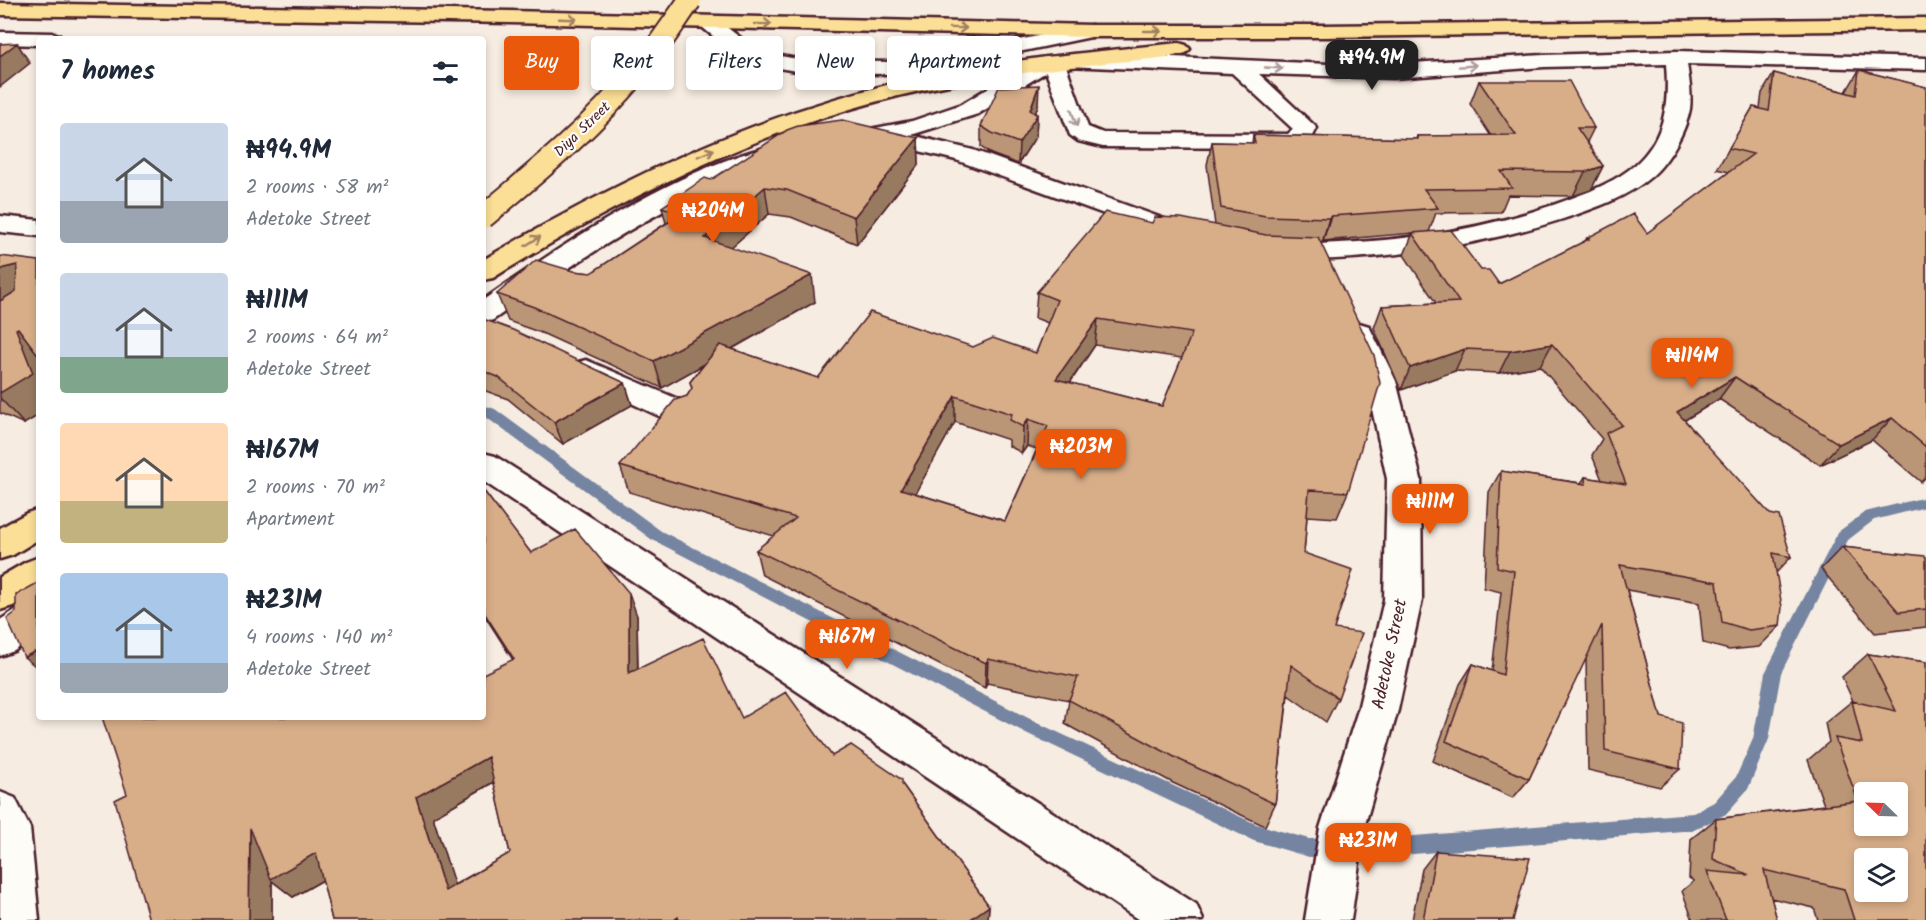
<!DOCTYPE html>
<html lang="en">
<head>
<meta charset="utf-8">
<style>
  body { margin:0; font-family:Kalam,sans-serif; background:#f2f2f3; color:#1f2937; height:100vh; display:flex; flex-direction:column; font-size:22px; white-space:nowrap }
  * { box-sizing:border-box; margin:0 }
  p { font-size:20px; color:#747a83 }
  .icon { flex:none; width:33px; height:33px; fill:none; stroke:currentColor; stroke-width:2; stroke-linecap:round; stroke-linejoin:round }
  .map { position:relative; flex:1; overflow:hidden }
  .panel { position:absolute; left:36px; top:36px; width:450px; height:684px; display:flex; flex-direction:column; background:#fff; border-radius:6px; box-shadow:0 3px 9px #0003 }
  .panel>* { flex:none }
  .top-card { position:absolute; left:504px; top:36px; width:570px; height:54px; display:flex; gap:12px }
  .needle { width:39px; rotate:293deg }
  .tools { position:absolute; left:1854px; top:782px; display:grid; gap:12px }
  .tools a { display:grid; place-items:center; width:54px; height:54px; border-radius:6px; background:#fff; box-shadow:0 3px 9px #0003; font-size:30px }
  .price { position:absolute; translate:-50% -51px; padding:0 14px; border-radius:12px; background:#ea580c; color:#fff; font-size:20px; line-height:39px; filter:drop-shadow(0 2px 3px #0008) }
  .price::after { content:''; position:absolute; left:50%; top:36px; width:18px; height:14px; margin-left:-9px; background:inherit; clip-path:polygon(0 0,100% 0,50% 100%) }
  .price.current { background:#222; color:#fff }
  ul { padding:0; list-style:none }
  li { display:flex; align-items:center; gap:18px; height:150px; padding:0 24px }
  li span { display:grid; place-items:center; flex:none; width:168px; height:120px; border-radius:6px; color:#555 }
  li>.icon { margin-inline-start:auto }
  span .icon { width:72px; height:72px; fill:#fffc; stroke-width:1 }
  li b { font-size:26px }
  h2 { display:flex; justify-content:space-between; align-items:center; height:72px; padding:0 24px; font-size:26px }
  .pill { padding:0 21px; border-radius:6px; background:#fff; box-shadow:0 3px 9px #0003; font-size:21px; line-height:54px }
  .pill.current { background:#ea580c; color:#fff }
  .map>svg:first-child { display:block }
</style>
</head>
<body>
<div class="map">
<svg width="1926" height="920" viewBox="0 0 1926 920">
  <rect width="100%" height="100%" fill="#f6ece1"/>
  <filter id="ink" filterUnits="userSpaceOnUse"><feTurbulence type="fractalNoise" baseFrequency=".0167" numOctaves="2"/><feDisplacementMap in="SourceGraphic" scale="12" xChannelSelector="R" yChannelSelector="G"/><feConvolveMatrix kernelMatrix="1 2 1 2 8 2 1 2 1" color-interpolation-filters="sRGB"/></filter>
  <g filter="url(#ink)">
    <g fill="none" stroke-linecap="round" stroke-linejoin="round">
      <path fill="#7584a1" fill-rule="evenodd" d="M 483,405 L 495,409 L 661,531 L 1040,724 L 1256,824 L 1309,839 L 1402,837 L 1693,813 L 1714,802 L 1736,777 L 1753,739 L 1765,673 L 1838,532 L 1865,512 L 1926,497 L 1926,507 L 1874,520 L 1848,540 L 1781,673 L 1769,739 L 1748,789 L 1726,814 L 1694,830 L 1402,855 L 1309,857 L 1254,841 L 1028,734 L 651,539 L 483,415 Z"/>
      <defs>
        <path id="minor" d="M 709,17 L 716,19 L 759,52 L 808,61 L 891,62 L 956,53 L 1091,25 L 1098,27 L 1101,31 L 1098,35 L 1091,37 L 956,65 L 891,74 L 808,73 L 744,62 L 702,27 L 699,23 L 702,19 Z
          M 0,32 L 52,33 L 59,35 L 62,39 L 39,39 L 39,45 L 0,44 Z
          M 1676,51 L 1926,58 L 1926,70 L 1687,64 C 1689,78 1692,94 1690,109 C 1686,131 1669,161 1652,176 C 1628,197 1593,209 1563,219 C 1471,248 1377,261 1281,260 L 1271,258 L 1268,252 L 1271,246 L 1281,244 C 1379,245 1475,234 1567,200 C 1591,191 1617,181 1636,164 C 1666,137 1669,101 1666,64 L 1544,67 L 1394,78 L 1259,74 L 1317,128 L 1310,142 L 1290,148 L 1103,147 L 1078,141 L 1070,135 L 1046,72 L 978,114 L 911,135 L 973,150 L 1198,231 L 1202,237 L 1198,243 L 1189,245 L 956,160 L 870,139 L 866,134 L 870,129 L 912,121 L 962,104 L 1036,59 C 1045,57 1056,55 1063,60 L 1065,56 L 1073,55 L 1150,56 L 1328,64 L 1394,64 L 1544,55 ZM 1066,66 L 1232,73 L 1293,129 L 1288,134 L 1103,133 L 1088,127 Z
          M 768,147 L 777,149 L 780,154 L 777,159 C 673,198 583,256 493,320 L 483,323 L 483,300 C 564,244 672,171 768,147 Z
          M 0,216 L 39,220 L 39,236 L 0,232 Z
          M 1359,323 L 1369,326 L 1396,381 L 1421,479 L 1422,600 L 1398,710 L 1364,828 L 1351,920 L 1305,920 L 1320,828 L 1358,710 L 1384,600 L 1387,479 L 1366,381 L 1344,333 L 1349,326 Z
          M 586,360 L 692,405 L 697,413 L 692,421 L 681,424 L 670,421 L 575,377 L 571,370 L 575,363 Z
          M 483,453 L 495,456 L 1196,904 L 1203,920 L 1139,920 L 483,481 Z
          M 39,598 L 39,634 L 14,651 L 0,656 L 0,620 L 26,603 Z
          M 0,792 L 15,798 L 30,828 L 39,920 L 0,920 Z"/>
        <path id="major" d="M 39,509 L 39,539 L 13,555 L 0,559 L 0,528 L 27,513 Z"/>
        <path id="highway" d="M 0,3 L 510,11 L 1091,25 L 1324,25 L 1926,18 L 1926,30 L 1324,37 L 1091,37 L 510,23 L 0,15 Z
          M 1179,43 L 1186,45 L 1190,49 L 1186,53 C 1161,60 1132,60 1106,63 C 1053,69 1000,75 949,85 C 784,116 634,191 493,278 L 483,280 L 483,260 C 617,181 759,112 913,79 C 1001,60 1090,52 1179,43 Z
          M 39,557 L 39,590 L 13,606 L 0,610 L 0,577 L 26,562 Z"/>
      </defs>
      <use href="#minor" stroke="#4a1f2b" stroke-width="5"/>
      <use href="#major" stroke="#4a1f2b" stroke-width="5"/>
      <use href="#highway" stroke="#4a1f2b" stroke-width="5"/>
      <use href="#minor" fill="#fdfcf7" fill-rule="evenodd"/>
      <use href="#major" fill="#fbdf96" fill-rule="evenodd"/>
      <use href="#highway" fill="#fbdf96" fill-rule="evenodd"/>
      <defs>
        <path id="major-bridge" d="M 483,217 C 537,172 593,126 638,71 C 657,49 673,24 690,0"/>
      </defs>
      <use href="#major-bridge" stroke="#4a1f2b" stroke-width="26" stroke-linecap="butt"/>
      <use href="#major-bridge" stroke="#fbdf96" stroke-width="22"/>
    </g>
    <path fill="#ba9676" stroke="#4a1f2b" stroke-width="1.5" fill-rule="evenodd" d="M 1859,70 L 1926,87 L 1926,477 L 1921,482 L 1872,440 L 1820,465 L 1719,399 L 1685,420 L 1791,557 L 1776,573 L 1780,626 L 1759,647 L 1729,650 L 1703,643 L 1699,603 L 1627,590 L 1661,717 L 1680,769 L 1660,787 L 1588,770 L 1586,658 L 1529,779 L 1513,798 L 1433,761 L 1460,684 L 1473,664 L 1492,671 L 1501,592 L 1484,588 L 1489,492 L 1501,471 L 1581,483 L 1585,477 L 1602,480 L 1592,455 L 1602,439 L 1540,366 L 1499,373 L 1455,371 L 1401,390 L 1374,328 L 1382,306 L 1436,303 L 1404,255 L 1413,233 L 1323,241 L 1322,243 L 1321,243 L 1348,492 L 1337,518 L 1307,516 L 1304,553 L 1334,629 L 1338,698 L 1326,722 L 1288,695 L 1275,804 L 1265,826 L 1173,783 L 1065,724 L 1069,700 L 987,683 L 985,688 L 762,575 L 756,550 L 774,536 L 629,492 L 620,466 L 687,396 L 692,389 L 690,382 L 703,365 L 662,388 L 544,334 L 508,321 L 497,294 L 573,271 L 591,273 L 666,223 L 662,207 L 711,180 L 918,138 L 919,164 L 857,244 L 791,217 L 769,214 L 731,247 L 815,302 L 732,349 L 818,378 L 973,347 L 1036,353 L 1048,323 L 1035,318 L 1037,292 L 1152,223 L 1215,225 L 1207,165 L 1212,142 L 1252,143 L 1253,135 L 1416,139 L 1417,136 L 1491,136 L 1470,104 L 1479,81 L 1594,128 L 1587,142 L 1603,166 L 1591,190 L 1573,196 L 1508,195 L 1501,212 L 1436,213 L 1429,232 L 1499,284 L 1585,241 L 1587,238 L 1647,233 L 1729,172 L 1717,169 L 1753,107 L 1760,108 L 1762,93 L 1774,73 L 1846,92 ZM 1095,345 L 1182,358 L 1162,406 L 1070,383 ZM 955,422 L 1009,440 L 1009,446 L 1022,453 L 1027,446 L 1037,449 L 1005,521 L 915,493 Z
      M 1038,105 L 1035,113 L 1037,115 L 1036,136 L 1018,164 L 991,154 L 981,147 L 981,126 Z
      M 0,256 L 24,424 L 0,413 Z
      M 483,319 L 625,383 L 632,405 L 563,444 L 508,399 L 483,390 Z
      M 483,490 L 531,553 L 637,616 L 638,668 L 742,718 L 903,785 L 989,906 L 988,920 L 332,920 L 323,880 L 293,897 L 272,881 L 272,920 L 149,920 L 127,794 L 483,717 L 513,660 L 483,613 ZM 494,782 L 510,853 L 454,885 L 433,817 Z
      M 1842,547 L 1926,557 L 1926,627 L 1875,633 L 1821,569 Z
      M 1868,654 L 1926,662 L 1926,920 L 1818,920 L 1814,908 L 1771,898 L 1777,920 L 1693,920 L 1682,891 L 1694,881 L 1689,878 L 1691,839 L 1716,819 L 1824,805 L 1808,760 L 1829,742 L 1825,723 L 1852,701 L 1853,701 L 1842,677 Z
      M 1436,851 L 1513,920 L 1412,920 L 1422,869 Z"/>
    <path fill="#977a60" stroke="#4a1f2b" stroke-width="1.5" d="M 17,43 L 30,63 L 0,87 L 0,56 Z
      M 1039,85 L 1038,105 L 1032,123 L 1037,115 L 1036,136 L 1018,164 L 1019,143 Z
      M 918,138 L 919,164 L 857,244 L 854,217 Z
      M 1603,166 L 1591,190 L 1573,196 L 1585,172 Z
      M 765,187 L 769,214 L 711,265 L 705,238 Z
      M 1331,216 L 1323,241 L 1322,243 L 1329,218 Z
      M 17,265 L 39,292 L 0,314 L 0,271 L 4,268 Z
      M 812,275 L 815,302 L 662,388 L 654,361 Z
      M 1098,319 L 1095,345 L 1054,406 L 1056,379 Z
      M 18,328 L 39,354 L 39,415 L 24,424 L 0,398 L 0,393 L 16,329 Z
      M 1552,344 L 1540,366 L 1499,373 L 1510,351 Z
      M 1465,349 L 1455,371 L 1401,390 L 1410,368 Z
      M 1735,377 L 1719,399 L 1662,434 L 1677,412 Z
      M 625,383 L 632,405 L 563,444 L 554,422 Z
      M 955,396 L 955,422 L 903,515 L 901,489 Z
      M 1892,418 L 1872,440 L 1820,465 L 1839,444 Z
      M 1028,419 L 1027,446 L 1022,453 L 1023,427 Z
      M 629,593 L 637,616 L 638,694 L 629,673 Z
      M 39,650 L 39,669 L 24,657 Z
      M 988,659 L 987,683 L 985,688 L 986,663 Z
      M 488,757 L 502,777 L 433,817 L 462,909 L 445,891 L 416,797 Z
      M 250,828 L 316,853 L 337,872 L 293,897 L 272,881 L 272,920 L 249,920 Z
      M 989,906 L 988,920 L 969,920 Z"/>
    <path fill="#d8ae89" stroke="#4a1f2b" stroke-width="1.5" fill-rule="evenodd" d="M 17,43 L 0,56 L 0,44 Z
      M 1859,70 L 1926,87 L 1926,447 L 1892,418 L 1839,444 L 1735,377 L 1677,412 L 1770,514 L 1779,516 L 1791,557 L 1773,553 L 1782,607 L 1780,626 L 1749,630 L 1722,622 L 1717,582 L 1620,565 L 1661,717 L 1682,723 L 1680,769 L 1605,751 L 1602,625 L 1529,779 L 1446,741 L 1473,664 L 1503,675 L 1514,571 L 1497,567 L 1501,471 L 1586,484 L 1585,477 L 1626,484 L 1606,433 L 1622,425 L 1552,344 L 1510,351 L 1465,349 L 1410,368 L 1382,306 L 1459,302 L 1412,233 L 1451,230 L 1481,270 L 1489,270 L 1499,284 L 1589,239 L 1587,238 L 1633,214 L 1647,233 L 1753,154 L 1729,148 L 1753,107 L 1769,111 L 1774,73 L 1856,95 Z
      M 1479,81 L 1569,81 L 1594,128 L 1577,128 L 1603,166 L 1585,172 L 1501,171 L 1512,188 L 1424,189 L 1438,208 L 1331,216 L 1329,218 L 1266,216 L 1221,208 L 1212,142 L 1255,143 L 1253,135 L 1418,139 L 1417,136 L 1516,135 Z
      M 1039,85 L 1030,110 L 1037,115 L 1019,143 L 992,133 L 981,126 L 999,87 Z
      M 842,120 L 918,138 L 854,217 L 787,190 L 765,187 L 705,238 L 812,275 L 654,361 L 534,307 L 497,294 L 536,260 L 573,271 L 591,273 L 681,214 L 662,207 L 705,178 L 711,180 L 787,130 L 798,126 Z
      M 1105,212 L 1152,223 L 1155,217 L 1181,218 L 1266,235 L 1318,237 L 1374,355 L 1380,383 L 1348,492 L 1309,490 L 1304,553 L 1353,570 L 1334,629 L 1362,633 L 1338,698 L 1291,665 L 1275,804 L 1180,760 L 1069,700 L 1078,677 L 988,659 L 986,663 L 756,550 L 796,518 L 620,466 L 675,400 L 687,396 L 692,388 L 690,382 L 720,345 L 818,378 L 870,312 L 973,347 L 993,338 L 1036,353 L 1057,300 L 1037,292 ZM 1098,319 L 1192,333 L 1162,406 L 1056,379 ZM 955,396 L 1012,414 L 1010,420 L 1023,427 L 1028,419 L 1048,426 L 1005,521 L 901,489 Z
      M 0,256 L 39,261 L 39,356 L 18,328 L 16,329 L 33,373 L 0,393 L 0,301 L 16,291 L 17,265 L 4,268 L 0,271 Z
      M 483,319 L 513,330 L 625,383 L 554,422 L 498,377 L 483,371 Z
      M 483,490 L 531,553 L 575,529 L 629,593 L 629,673 L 703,638 L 742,718 L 786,692 L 832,756 L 851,745 L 902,780 L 902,784 L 989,906 L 969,920 L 679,920 L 678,917 L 674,920 L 332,920 L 316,853 L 271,879 L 250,828 L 249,920 L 149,920 L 115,800 L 127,794 L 102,717 L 483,717 L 483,674 L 514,659 L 483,611 ZM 488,757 L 510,853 L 445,891 L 416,797 Z
      M 1842,547 L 1925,556 L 1926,557 L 1926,609 L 1899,612 Z
      M 39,582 L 39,650 L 24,657 L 7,619 L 16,612 L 16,595 Z
      M 1868,654 L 1926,662 L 1926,920 L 1854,920 L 1844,889 L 1764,870 L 1777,920 L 1726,920 L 1707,871 L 1749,875 L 1713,859 L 1716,819 L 1858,801 L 1835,738 L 1862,743 L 1852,701 L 1896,711 ZM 1864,792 L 1898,792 L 1898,825 L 1864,825 ZM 1864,858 L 1898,858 L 1898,891 L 1864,891 Z
      M 1436,851 L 1530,858 L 1513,920 L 1423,920 Z"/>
    <defs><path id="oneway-shaft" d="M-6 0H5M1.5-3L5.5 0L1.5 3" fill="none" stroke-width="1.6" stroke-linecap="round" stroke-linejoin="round" transform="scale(1.5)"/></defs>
    <g stroke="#a27f60">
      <use href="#oneway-shaft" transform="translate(568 19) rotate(2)"/>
      <use href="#oneway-shaft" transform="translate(763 24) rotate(1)"/>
      <use href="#oneway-shaft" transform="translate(958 28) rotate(1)"/>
      <use href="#oneway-shaft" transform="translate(1153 31)"/>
      <use href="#oneway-shaft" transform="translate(706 153) rotate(-23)"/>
      <use href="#oneway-shaft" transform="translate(533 241) rotate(-32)"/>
    </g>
    <g stroke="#ac999b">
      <use href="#oneway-shaft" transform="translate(1468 66) rotate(-4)"/>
      <use href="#oneway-shaft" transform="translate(1274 68) rotate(3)"/>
      <use href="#oneway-shaft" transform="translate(1074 118) rotate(71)"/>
    </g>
  </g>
  <g text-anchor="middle" stroke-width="4.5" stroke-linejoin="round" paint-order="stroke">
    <g font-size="15" fill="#4a1f2b" stroke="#fdfcf7">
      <text transform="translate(582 129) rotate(-44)" y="5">Diya Street</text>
    </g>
    <g font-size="18" fill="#4a1f2b" stroke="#fdfcf7">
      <text transform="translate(1389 654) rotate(-78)" y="6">Adetoke Street</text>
    </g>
  </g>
</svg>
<div class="tools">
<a><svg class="needle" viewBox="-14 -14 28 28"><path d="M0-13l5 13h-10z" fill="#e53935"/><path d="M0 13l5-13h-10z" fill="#747a83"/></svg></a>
<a><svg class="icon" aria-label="layers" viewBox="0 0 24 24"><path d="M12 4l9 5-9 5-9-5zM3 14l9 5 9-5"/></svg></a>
</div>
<b class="price current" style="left:1372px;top:91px">₦94.9M</b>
<b class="price" style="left:713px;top:244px">₦204M</b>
<b class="price" style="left:1692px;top:389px">₦114M</b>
<b class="price" style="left:1081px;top:480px">₦203M</b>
<b class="price" style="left:1430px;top:535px">₦111M</b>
<b class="price" style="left:847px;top:670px">₦167M</b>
<b class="price" style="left:1368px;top:874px">₦231M</b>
<div class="top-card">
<a class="pill current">Buy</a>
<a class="pill">Rent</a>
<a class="pill">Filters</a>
<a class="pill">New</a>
<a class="pill">Apartment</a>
</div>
<section class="panel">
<h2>7 homes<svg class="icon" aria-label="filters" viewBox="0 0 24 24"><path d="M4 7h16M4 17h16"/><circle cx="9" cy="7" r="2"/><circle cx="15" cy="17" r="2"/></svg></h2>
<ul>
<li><span style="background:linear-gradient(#c9d6e8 65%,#9aa5b1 0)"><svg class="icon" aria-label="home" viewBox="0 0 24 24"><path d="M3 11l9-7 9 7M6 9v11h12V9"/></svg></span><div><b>₦94.9M</b><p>2 rooms · 58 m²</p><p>Adetoke Street</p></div></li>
<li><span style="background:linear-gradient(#c9d6e8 70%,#7fa58c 0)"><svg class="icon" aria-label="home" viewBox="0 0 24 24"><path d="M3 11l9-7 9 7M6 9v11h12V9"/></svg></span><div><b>₦111M</b><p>2 rooms · 64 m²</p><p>Adetoke Street</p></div></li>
<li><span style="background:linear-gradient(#ffd9b3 65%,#c2b280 0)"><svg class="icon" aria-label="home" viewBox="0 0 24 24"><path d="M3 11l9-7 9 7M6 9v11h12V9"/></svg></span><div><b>₦167M</b><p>2 rooms · 70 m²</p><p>Apartment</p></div></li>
<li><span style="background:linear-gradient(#a9c7e8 75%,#9aa5b1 0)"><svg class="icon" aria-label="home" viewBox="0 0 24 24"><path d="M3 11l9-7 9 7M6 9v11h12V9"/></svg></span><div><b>₦231M</b><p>4 rooms · 140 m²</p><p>Adetoke Street</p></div></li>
</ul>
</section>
</div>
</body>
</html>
